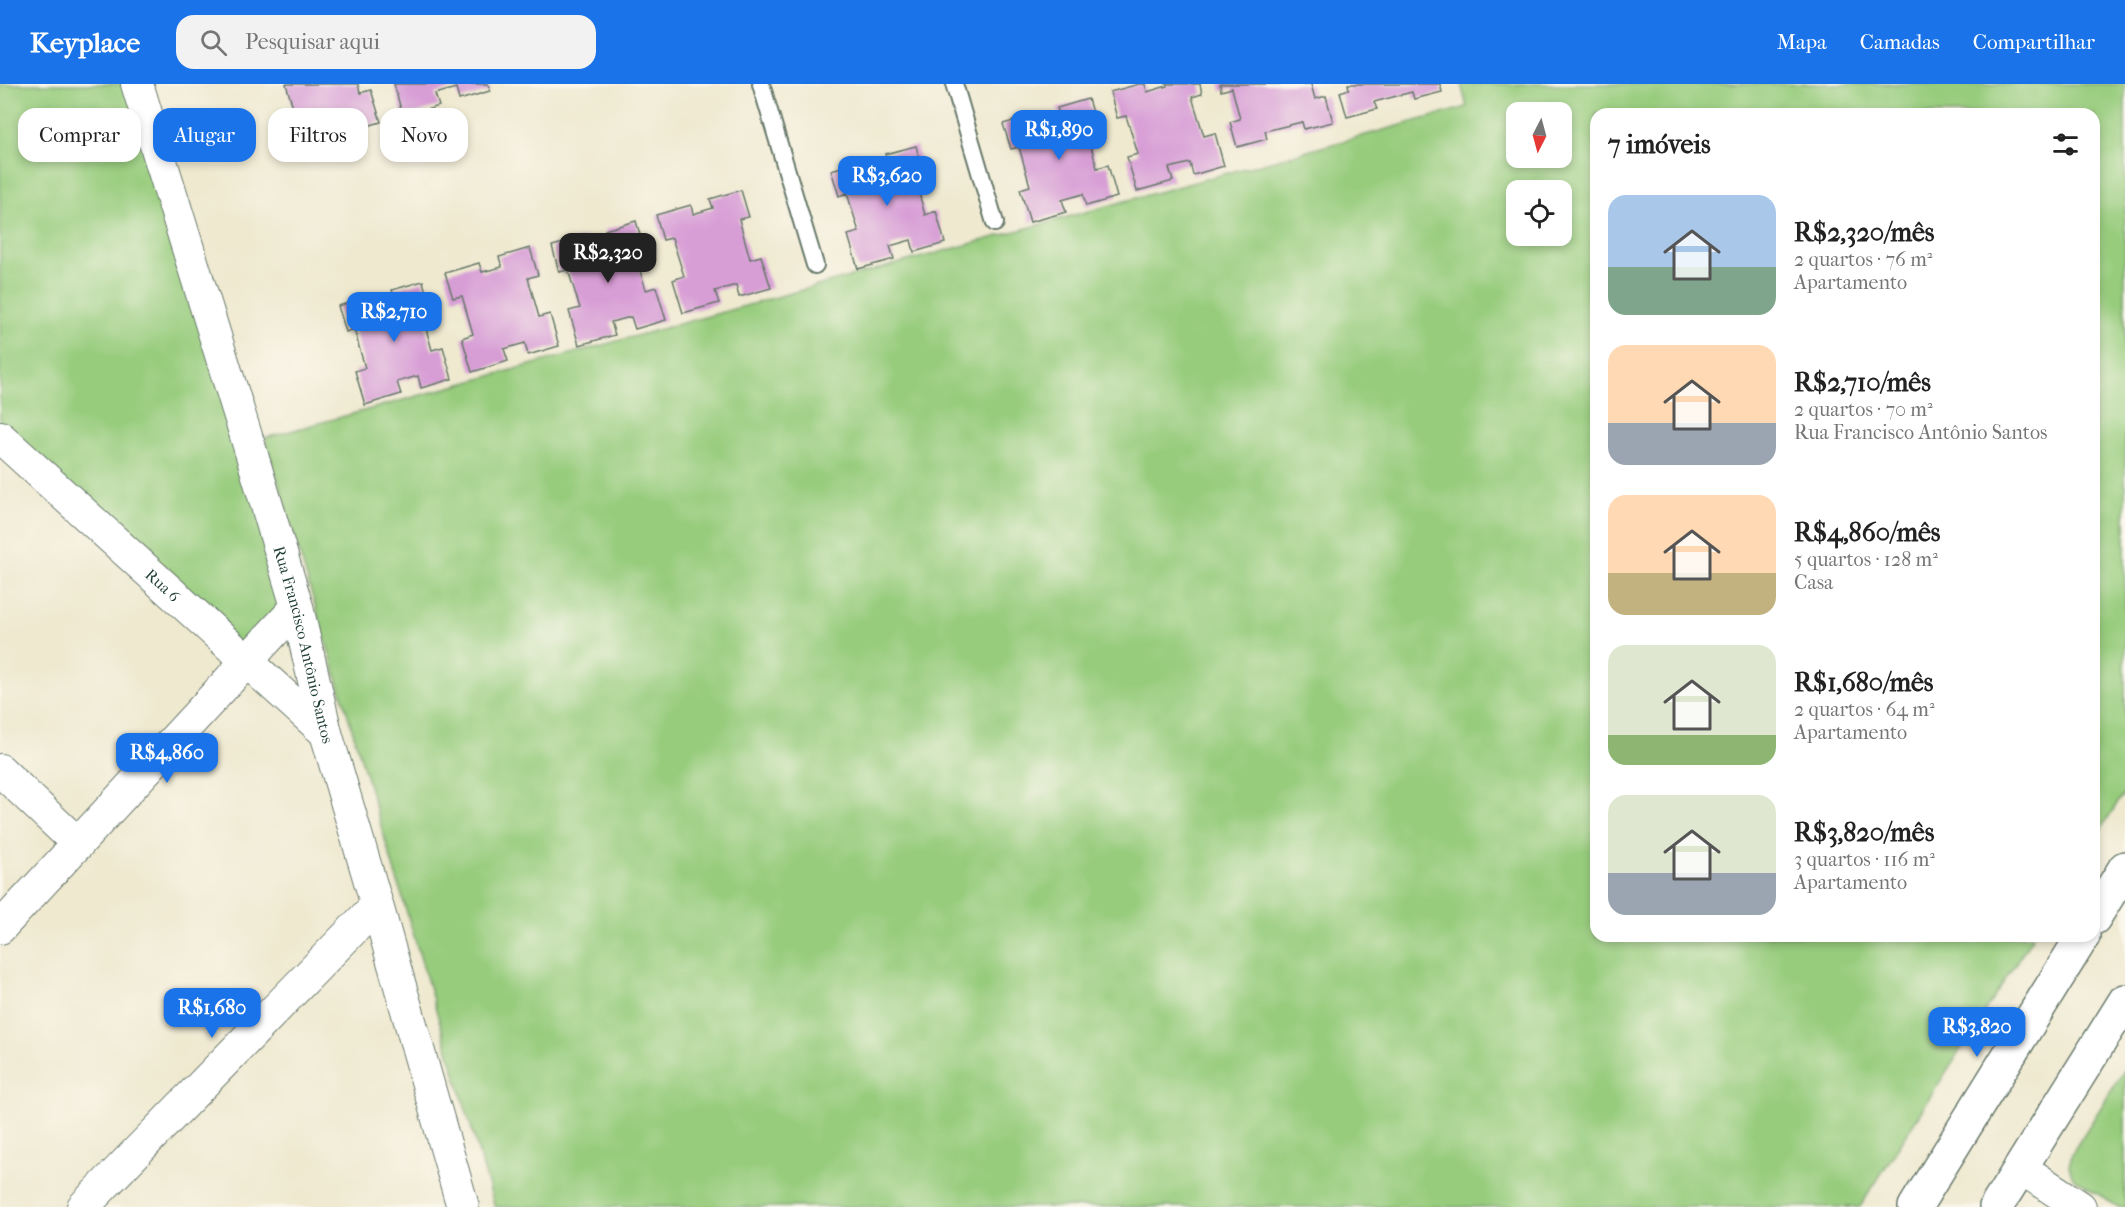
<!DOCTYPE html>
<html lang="pt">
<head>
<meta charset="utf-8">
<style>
  body { margin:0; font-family:"IM FELL French Canon",serif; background:#f2f2f2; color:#222; height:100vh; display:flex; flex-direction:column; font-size:22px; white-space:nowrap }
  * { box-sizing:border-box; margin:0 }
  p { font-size:20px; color:#767676 }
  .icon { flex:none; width:33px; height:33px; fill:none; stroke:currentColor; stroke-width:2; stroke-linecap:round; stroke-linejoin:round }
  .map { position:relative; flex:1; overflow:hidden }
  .side { position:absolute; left:1590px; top:24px; width:510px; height:834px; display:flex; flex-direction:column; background:#fff; border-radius:18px; box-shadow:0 3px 9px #0003 }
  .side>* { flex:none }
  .banner { position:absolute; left:18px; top:24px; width:570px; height:54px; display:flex; gap:12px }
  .needle { width:39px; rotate:186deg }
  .fabs { position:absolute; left:1506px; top:18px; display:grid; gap:12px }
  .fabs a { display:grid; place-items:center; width:66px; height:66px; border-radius:12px; background:#fff; box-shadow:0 3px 9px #0003; font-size:30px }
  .price { position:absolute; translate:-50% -51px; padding:0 14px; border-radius:12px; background:#1a73e8; color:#fff; font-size:20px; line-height:39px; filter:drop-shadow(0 2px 3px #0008) }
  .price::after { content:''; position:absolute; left:50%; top:36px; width:18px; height:14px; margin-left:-9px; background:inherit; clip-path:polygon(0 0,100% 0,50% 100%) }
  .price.selected { background:#222; color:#fff }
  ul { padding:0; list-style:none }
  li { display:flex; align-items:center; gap:18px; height:150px; padding:0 18px }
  li span { display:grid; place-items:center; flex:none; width:168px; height:120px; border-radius:18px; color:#555 }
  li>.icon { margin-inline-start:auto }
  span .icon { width:72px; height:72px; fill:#fffc; stroke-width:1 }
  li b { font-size:26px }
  h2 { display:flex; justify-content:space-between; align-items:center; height:72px; padding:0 18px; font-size:26px }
  .pill { padding:0 21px; border-radius:18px; background:#fff; box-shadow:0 3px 9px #0003; font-size:21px; line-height:54px }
  .pill.selected { background:#1a73e8; color:#fff }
  header { display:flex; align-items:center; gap:36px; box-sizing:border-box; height:84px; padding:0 30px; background:#1a73e8; color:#fff }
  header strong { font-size:28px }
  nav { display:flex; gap:33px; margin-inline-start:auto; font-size:21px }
  .search { width:420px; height:54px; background:#f2f2f2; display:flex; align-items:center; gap:15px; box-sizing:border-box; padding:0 21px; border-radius:18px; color:#767676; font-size:22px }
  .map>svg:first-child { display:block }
</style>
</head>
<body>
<header>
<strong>Keyplace</strong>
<div class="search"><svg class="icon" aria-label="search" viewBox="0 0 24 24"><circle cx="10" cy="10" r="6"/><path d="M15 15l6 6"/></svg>Pesquisar aqui</div>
<nav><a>Mapa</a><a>Camadas</a><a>Compartilhar</a></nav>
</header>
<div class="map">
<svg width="2125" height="1123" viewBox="0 0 2125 1123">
  <rect width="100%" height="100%" fill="#fbf7ec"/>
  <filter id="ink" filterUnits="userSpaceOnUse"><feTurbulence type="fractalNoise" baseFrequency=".0167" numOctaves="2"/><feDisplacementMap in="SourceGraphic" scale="12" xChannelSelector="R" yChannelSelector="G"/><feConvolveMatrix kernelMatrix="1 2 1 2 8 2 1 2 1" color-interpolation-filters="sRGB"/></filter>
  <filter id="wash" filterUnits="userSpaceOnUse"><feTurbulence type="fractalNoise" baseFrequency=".008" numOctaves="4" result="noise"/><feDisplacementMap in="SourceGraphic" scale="24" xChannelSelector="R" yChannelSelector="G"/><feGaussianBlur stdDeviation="1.35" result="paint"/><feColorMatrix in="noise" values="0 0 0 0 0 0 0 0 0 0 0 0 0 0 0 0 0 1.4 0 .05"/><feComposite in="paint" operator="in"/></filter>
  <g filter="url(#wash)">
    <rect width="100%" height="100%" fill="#efe9d0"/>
    <path fill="#97cc7d" stroke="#5b8458" stroke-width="1.5" fill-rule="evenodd" d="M 0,0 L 137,0 L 297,523 L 246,577 L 0,341 Z
      M 1461,0 L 2125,0 L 2125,707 L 2094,756 L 2094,30 L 1596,30 L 1596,852 L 2033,852 L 1860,1123 L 495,1123 L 265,354 L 1467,23 ZM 1562,28 L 1562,74 L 1516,74 L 1516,28 ZM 1562,106 L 1562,152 L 1516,152 L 1516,106 Z
      M 2125,985 L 2125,1123 L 2118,1123 L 2073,1094 L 2069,1082 L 2072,1069 Z"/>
    <g id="blocks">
      <path fill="#d79dd5" d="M 286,0 L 358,0 L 360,9 L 371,6 L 381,38 L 350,47 L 346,35 L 326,41 L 329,53 L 293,63 L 284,29 L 294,27 Z
        M 394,0 L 488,0 L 490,7 L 459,16 L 456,4 L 435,10 L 439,22 L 403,33 Z
        M 1139,0 L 1145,0 L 1147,8 L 1167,2 L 1166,0 L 1200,0 L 1202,10 L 1192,13 L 1204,52 L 1215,49 L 1224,82 L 1193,91 L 1190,79 L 1169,84 L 1173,97 L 1137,107 L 1127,73 L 1138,70 L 1126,32 L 1117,34 L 1110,8 Z
        M 1220,0 L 1311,0 L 1315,15 L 1326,12 L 1333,38 L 1304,45 L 1302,38 L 1265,47 L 1267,55 L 1237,63 L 1230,38 L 1240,35 L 1232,4 L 1221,7 Z
        M 1348,0 L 1440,0 L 1442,8 L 1414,15 L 1412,8 L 1374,18 L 1377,25 L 1347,33 L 1340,8 L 1349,5 Z
        M 1088,15 L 1096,42 L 1086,44 L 1097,84 L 1108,81 L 1117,113 L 1086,122 L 1083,110 L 1062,116 L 1066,128 L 1030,138 L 1020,105 L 1030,102 L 1019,63 L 1011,65 L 1003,40 L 1037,30 L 1040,39 L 1060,33 L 1057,24 Z
        M 916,62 L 923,88 L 914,91 L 925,131 L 936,127 L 945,159 L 914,168 L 911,156 L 890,162 L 894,175 L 858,185 L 848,151 L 859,148 L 847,109 L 839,112 L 831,86 L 866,76 L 868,86 L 888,80 L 885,70 Z
        M 741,106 L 749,133 L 739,135 L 750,175 L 761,172 L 771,204 L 739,213 L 736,201 L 715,207 L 719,219 L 683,229 L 673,196 L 684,192 L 672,154 L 663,156 L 656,131 L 691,121 L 693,130 L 713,124 L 710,115 Z
        M 636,137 L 644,164 L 634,167 L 646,206 L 656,203 L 666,236 L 635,245 L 631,233 L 611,238 L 615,251 L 579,261 L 569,227 L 580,224 L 568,186 L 559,188 L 552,162 L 586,153 L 588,162 L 609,156 L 605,146 Z
        M 530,164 L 538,191 L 528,194 L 539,233 L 550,230 L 559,262 L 528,271 L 525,259 L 504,265 L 508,277 L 472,288 L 462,254 L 473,250 L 462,212 L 453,214 L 445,189 L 479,179 L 482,188 L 502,183 L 499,173 Z
        M 423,197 L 430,224 L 421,227 L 432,266 L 443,263 L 452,295 L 421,304 L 418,292 L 397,298 L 401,310 L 365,321 L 355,287 L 365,284 L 354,245 L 346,248 L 338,222 L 372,212 L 375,221 L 395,216 L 392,206 Z"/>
    </g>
  </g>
  <g filter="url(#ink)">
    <use href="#blocks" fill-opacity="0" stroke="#68796b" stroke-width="1.5"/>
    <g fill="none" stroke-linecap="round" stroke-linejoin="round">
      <defs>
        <path id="service" d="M 761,0 L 815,181
          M 955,3 L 995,139"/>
        <g id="minor">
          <path id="s1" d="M 137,0 L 251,368 L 297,523 L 326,649 L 377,821 L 463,1123"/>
          <path id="s2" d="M 0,353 L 326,649"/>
          <path d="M 0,686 L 78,760"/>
          <path d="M 0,844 L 297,523"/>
          <path d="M 2021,1084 L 2080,1123"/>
          <path d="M 83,1123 L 377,821"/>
        </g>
        <path id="tertiary" d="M 2094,834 L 2125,784
          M 1915,1123 L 2083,852
          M 1996,1123 L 2125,917"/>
      </defs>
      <use href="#service" stroke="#68796b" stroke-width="20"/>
      <use href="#minor" stroke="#68796b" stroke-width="34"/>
      <use href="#tertiary" stroke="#68796b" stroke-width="36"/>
      <use href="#service" stroke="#fff" stroke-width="16"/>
      <use href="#minor" stroke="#fff" stroke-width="32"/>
      <use href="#tertiary" stroke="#fff" stroke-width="33"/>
    </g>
  </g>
  <g text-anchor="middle" stroke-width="5" stroke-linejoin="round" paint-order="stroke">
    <g font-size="16" fill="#1f3d34" stroke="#fbf7ec">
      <text dy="6" stroke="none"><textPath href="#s2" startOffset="220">Rua 6</textPath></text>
      <text dy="6" stroke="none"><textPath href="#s1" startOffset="585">Rua Francisco Antônio Santos</textPath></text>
    </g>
  </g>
</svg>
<div class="fabs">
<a><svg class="needle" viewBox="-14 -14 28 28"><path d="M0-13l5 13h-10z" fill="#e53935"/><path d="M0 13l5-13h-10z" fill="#767676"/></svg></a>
<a><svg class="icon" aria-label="locate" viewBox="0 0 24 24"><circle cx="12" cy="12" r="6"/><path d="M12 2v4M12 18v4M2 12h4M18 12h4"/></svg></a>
</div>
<b class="price" style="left:1059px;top:77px">R$1,890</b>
<b class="price" style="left:887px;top:123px">R$3,620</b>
<b class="price selected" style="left:608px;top:200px">R$2,320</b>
<b class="price" style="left:394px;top:259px">R$2,710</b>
<b class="price" style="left:167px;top:700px">R$4,860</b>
<b class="price" style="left:212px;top:955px">R$1,680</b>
<b class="price" style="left:1977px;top:974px">R$3,820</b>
<div class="banner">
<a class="pill">Comprar</a>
<a class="pill selected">Alugar</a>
<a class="pill">Filtros</a>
<a class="pill">Novo</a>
</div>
<section class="side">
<h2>7 imóveis<svg class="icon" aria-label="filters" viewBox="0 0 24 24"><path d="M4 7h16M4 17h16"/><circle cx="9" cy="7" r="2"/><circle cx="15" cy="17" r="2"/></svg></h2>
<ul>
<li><span style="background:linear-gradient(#a9c7e8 60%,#7fa58c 0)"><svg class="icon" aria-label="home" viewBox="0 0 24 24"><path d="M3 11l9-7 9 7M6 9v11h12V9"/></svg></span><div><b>R$2,320/mês</b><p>2 quartos · 76 m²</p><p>Apartamento</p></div></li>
<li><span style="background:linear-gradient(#ffd9b3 65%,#9aa5b1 0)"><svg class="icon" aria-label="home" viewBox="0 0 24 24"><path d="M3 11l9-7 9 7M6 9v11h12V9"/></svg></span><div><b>R$2,710/mês</b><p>2 quartos · 70 m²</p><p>Rua Francisco Antônio Santos</p></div></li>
<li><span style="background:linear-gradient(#ffd9b3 65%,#c2b280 0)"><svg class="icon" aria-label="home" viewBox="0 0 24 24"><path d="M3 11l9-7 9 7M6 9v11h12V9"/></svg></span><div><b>R$4,860/mês</b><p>5 quartos · 128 m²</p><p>Casa</p></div></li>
<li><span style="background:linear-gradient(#dfe7d0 75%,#8fb573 0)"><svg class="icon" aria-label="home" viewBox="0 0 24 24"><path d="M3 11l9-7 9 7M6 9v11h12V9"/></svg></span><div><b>R$1,680/mês</b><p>2 quartos · 64 m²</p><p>Apartamento</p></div></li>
<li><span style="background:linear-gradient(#dfe7d0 65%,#9aa5b1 0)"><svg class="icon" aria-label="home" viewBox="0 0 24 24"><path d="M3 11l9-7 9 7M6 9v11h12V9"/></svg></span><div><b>R$3,820/mês</b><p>3 quartos · 116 m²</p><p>Apartamento</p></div></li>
</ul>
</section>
</div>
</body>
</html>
